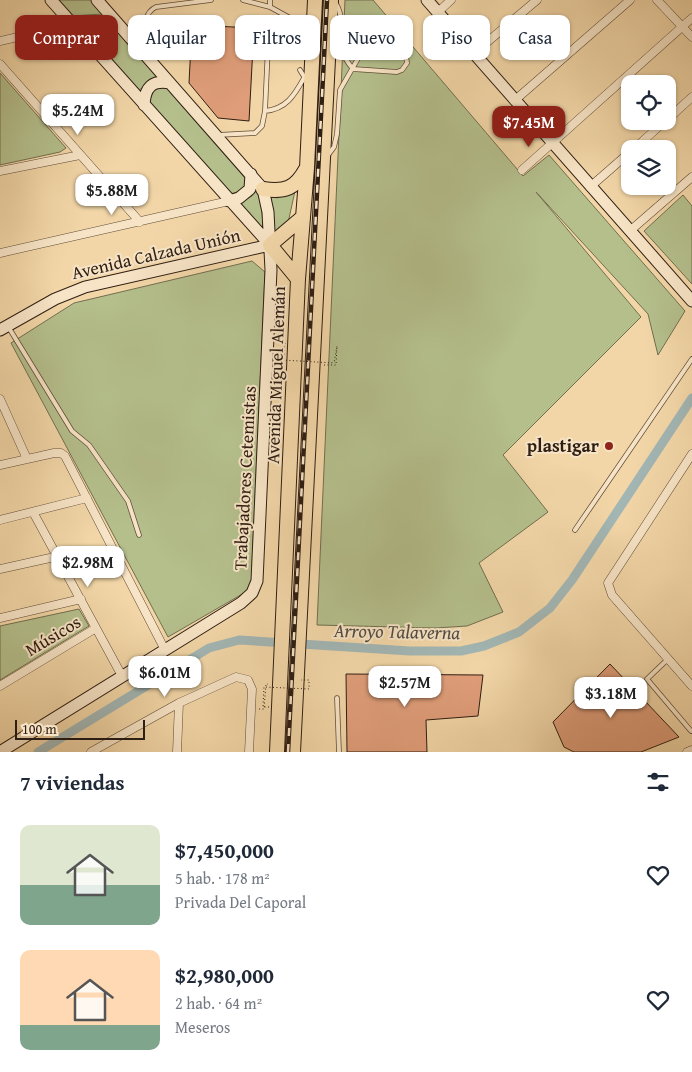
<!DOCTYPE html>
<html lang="es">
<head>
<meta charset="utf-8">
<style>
  body { margin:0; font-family:"Gentium Book Plus",serif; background:#f2f2f3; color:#1f2937; height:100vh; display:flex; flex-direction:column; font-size:19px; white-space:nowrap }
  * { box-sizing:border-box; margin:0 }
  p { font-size:16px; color:#747a83 }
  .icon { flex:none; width:28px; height:28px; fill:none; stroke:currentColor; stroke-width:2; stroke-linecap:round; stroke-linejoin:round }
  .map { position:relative; height:752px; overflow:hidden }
  .sheet { display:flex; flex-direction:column; background:#fff; flex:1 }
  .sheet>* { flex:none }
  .banner { position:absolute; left:15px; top:15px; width:662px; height:45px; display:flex; gap:10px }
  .tools { position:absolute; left:621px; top:75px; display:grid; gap:10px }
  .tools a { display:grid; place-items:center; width:55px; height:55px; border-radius:10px; background:#fff; box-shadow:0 1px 4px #0004; font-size:25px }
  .scale { position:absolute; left:15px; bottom:12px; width:130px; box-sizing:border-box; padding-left:5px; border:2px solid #2f1e13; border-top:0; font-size:14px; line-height:18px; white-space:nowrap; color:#2f1e13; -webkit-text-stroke:4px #f7e4c6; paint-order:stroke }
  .price { position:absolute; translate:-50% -42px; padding:0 11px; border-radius:10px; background:#fff; color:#222; font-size:16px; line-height:32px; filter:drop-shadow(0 1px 2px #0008) }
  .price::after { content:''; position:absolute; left:50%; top:30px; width:15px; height:11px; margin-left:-8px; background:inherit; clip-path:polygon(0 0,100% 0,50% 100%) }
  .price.selected { background:#8f2418; color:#fff }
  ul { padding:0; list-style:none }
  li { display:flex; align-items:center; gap:15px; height:125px; padding:0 20px }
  li span { display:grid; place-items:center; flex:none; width:140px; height:100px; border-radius:10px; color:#555 }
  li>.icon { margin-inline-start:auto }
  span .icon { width:60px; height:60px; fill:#fffc; stroke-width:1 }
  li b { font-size:21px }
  h2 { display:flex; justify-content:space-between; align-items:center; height:60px; padding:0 20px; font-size:21px }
  .chip { padding:0 18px; border-radius:10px; background:#fff; box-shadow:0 1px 4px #0004; font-size:18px; line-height:45px }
  .chip.selected { background:#8f2418; color:#fff }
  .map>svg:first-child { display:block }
</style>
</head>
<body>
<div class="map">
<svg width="692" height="752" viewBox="0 0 692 752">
  <rect width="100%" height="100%" fill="#f2d6a7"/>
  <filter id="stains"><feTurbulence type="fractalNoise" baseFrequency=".004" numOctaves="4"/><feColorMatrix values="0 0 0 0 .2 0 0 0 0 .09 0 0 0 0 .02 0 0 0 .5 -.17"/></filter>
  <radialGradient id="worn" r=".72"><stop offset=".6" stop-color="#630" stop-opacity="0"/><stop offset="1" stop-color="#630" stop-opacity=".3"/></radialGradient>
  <path fill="#b4bf8c" stroke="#726e50" d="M 58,0 L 91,0 L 103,14 L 72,16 Z
    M 345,0 L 373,0 L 523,176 L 549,155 L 685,311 L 658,355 L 648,314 L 536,192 L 641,317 L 503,455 L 548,512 L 479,563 L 503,612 L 467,626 L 435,628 L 317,625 Z
    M 107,19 L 157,75 L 138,91 L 84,30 Z
    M 0,73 L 66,148 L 60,152 L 0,165 Z
    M 167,86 L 249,177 L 245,190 L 230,194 L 148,103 L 152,88 Z
    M 256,185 L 261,191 L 263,228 L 239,203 L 252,196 Z
    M 295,191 L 288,223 L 272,239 L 269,195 L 277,198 Z
    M 683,195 L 692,206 L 692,284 L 644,231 Z
    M 252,261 L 265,272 L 251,589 L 168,637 L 11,343 L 74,303 Z
    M 79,609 L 89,626 L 0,680 L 0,626 Z"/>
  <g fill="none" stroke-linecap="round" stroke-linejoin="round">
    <path stroke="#a2b6b4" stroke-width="9" d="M 38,752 L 209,648 L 239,640 L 410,651 L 461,651 L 484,646 L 519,632 L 550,608 L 572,580 L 692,398"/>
  </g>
  <path fill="#df9d79" stroke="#2f1e13" d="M 192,25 L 254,28 L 249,121 L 218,118 L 189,83 Z
    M 610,664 L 679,737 L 641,752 L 574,752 L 564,747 L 553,722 Z
    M 346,674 L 483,675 L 478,716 L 426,720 L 427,752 L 347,752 Z"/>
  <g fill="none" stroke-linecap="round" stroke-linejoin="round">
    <defs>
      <path id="lane" d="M 243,0 L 270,7
        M 270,0 L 270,7 L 290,18
        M 335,2 C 350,25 330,43 353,69 L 397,72 L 402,70 L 407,63 L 406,56 L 401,52 L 360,55
        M 288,43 L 275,42 L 268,46 L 265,111 C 286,109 294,96 304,78
        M 142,48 C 144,35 142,13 156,7 L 211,0
        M 300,70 L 305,78
        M 218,135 L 255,133 L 262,126 L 265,111
        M 328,155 L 334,147 L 337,134 L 340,90 L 360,55 L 366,24
        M 9,328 L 72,431 L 89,445 L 128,501 L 139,535
        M 575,530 L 692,359
        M 668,659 L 647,679 L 691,731
        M 337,698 L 339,752"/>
      <path id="street" d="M 657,0 L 692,37
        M 438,12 L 451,0
        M 0,41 L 73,24
        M 473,54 L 537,0
        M 0,64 L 140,222
        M 514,101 L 630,0
        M 668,119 L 692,97
        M 634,149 L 665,121
        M 522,170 L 692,18
        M 0,171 L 80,155
        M 590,187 L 630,152
        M 631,230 L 692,177
        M 0,253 L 229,201
        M 0,399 L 27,459
        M 692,454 L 608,583 L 612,595 L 692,686
        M 0,465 L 54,453 L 61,453 L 65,456 L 165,650
        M 33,512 L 122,676
        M 0,520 L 87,498
        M 0,569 L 59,556
        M 0,618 L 81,599
        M 0,686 L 96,628
        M 91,752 L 179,703 L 236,677 L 248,680 L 252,689 L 249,752
        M 177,752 L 179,703
        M 687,752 L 692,750"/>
      <path id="secondary" d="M 51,0 L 270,245
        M 427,0 L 692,301
        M 144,105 C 145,87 152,80 170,83
        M 229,201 L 239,198 L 250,189 L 251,174
        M 0,330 L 55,299 L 85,287 L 270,245
        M 0,752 L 241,603 L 252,593 L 257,581 L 271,270 L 268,212 L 263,189 L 97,0"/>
      <path id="highway" d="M 263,189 C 285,192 295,189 306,169
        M 298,279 L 270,245 L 303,217
        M 277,752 L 298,279 L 307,168 L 315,0
        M 293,752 L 331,0"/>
    </defs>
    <use href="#lane" stroke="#604c38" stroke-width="5.5"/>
    <use href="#street" stroke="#604c38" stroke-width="9"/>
    <use href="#secondary" stroke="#2f1e13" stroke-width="13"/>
    <use href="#highway" stroke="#2f1e13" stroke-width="16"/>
    <path stroke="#2f1e13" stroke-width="1" stroke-dasharray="1 2.5" stroke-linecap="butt" d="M 324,365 L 336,365 L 337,346 L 334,363
      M 259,709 L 264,709 L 266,684 L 268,684"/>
    <use href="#lane" stroke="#f7e4c6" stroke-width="4"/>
    <use href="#street" stroke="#f7e4c6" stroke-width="8"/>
    <use href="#secondary" stroke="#f7e4c6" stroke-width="11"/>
    <use href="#highway" stroke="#f2d6a7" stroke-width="14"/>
    <defs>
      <path id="rail" d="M 288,752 L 327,0"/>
    </defs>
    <use href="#rail" stroke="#2f1e13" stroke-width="4.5"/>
    <use href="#rail" stroke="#f7e4c6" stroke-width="2.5" stroke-dasharray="8" stroke-linecap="butt"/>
    <path stroke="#2f1e13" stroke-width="1" stroke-dasharray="1 2.5" stroke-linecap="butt" d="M 284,358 L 285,341 L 283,341 L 282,360 L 334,363
      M 269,707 L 263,707 L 264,687 L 309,689 L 309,680 L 301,680"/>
  </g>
  <circle fill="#8f2418" stroke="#f7e4c6" stroke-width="2" cx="609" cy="446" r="5"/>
  <g text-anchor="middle" stroke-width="4" stroke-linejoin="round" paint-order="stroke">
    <g font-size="18" fill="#2f1e13" stroke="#f7e4c6">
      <text transform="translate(156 254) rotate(-13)" y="6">Avenida Calzada Unión</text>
      <text transform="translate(276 375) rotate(-88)" y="6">Avenida Miguel Alemán</text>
      <text transform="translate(245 478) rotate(-87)" y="6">Trabajadores Cetemistas</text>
      <text transform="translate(53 636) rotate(-31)" y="6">Músicos</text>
    </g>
    <g font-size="18" font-weight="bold" fill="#2f1e13" stroke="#f7e4c6" text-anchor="end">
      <text x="599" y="452">plastigar</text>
    </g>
    <g font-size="19" font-style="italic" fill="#524c43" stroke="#f7e4c6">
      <text transform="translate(397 631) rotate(1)" y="7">Arroyo Talaverna</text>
    </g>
  </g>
  <rect width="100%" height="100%" filter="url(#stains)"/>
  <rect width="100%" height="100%" fill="url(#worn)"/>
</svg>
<div class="tools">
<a><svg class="icon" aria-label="locate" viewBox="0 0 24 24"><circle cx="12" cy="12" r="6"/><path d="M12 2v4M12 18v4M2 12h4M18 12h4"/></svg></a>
<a><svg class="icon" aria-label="layers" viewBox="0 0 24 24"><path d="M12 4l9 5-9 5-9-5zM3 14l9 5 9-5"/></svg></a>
</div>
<div class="scale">100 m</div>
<b class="price" style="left:78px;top:136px">$5.24M</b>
<b class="price selected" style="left:529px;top:148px">$7.45M</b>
<b class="price" style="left:112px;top:216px">$5.88M</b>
<b class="price" style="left:88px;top:588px">$2.98M</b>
<b class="price" style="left:165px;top:698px">$6.01M</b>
<b class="price" style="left:405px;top:708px">$2.57M</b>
<b class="price" style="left:611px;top:719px">$3.18M</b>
<div class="banner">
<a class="chip selected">Comprar</a>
<a class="chip">Alquilar</a>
<a class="chip">Filtros</a>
<a class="chip">Nuevo</a>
<a class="chip">Piso</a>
<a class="chip">Casa</a>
</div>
</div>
<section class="sheet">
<h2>7 viviendas<svg class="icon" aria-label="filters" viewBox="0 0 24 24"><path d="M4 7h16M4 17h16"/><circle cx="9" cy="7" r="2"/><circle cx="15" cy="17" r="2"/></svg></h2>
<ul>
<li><span style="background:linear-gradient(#dfe7d0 60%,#7fa58c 0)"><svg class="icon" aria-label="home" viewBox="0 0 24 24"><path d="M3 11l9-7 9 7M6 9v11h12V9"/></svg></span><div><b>$7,450,000</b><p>5 hab. · 178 m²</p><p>Privada Del Caporal</p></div><svg class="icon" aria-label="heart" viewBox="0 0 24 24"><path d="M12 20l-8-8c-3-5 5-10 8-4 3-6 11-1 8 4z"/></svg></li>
<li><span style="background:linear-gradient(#ffd9b3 75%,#7fa58c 0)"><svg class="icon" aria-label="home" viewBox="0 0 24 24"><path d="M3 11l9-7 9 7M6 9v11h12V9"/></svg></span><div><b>$2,980,000</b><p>2 hab. · 64 m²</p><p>Meseros</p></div><svg class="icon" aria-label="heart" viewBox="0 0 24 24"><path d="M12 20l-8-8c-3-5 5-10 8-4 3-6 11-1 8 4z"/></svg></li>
</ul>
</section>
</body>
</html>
